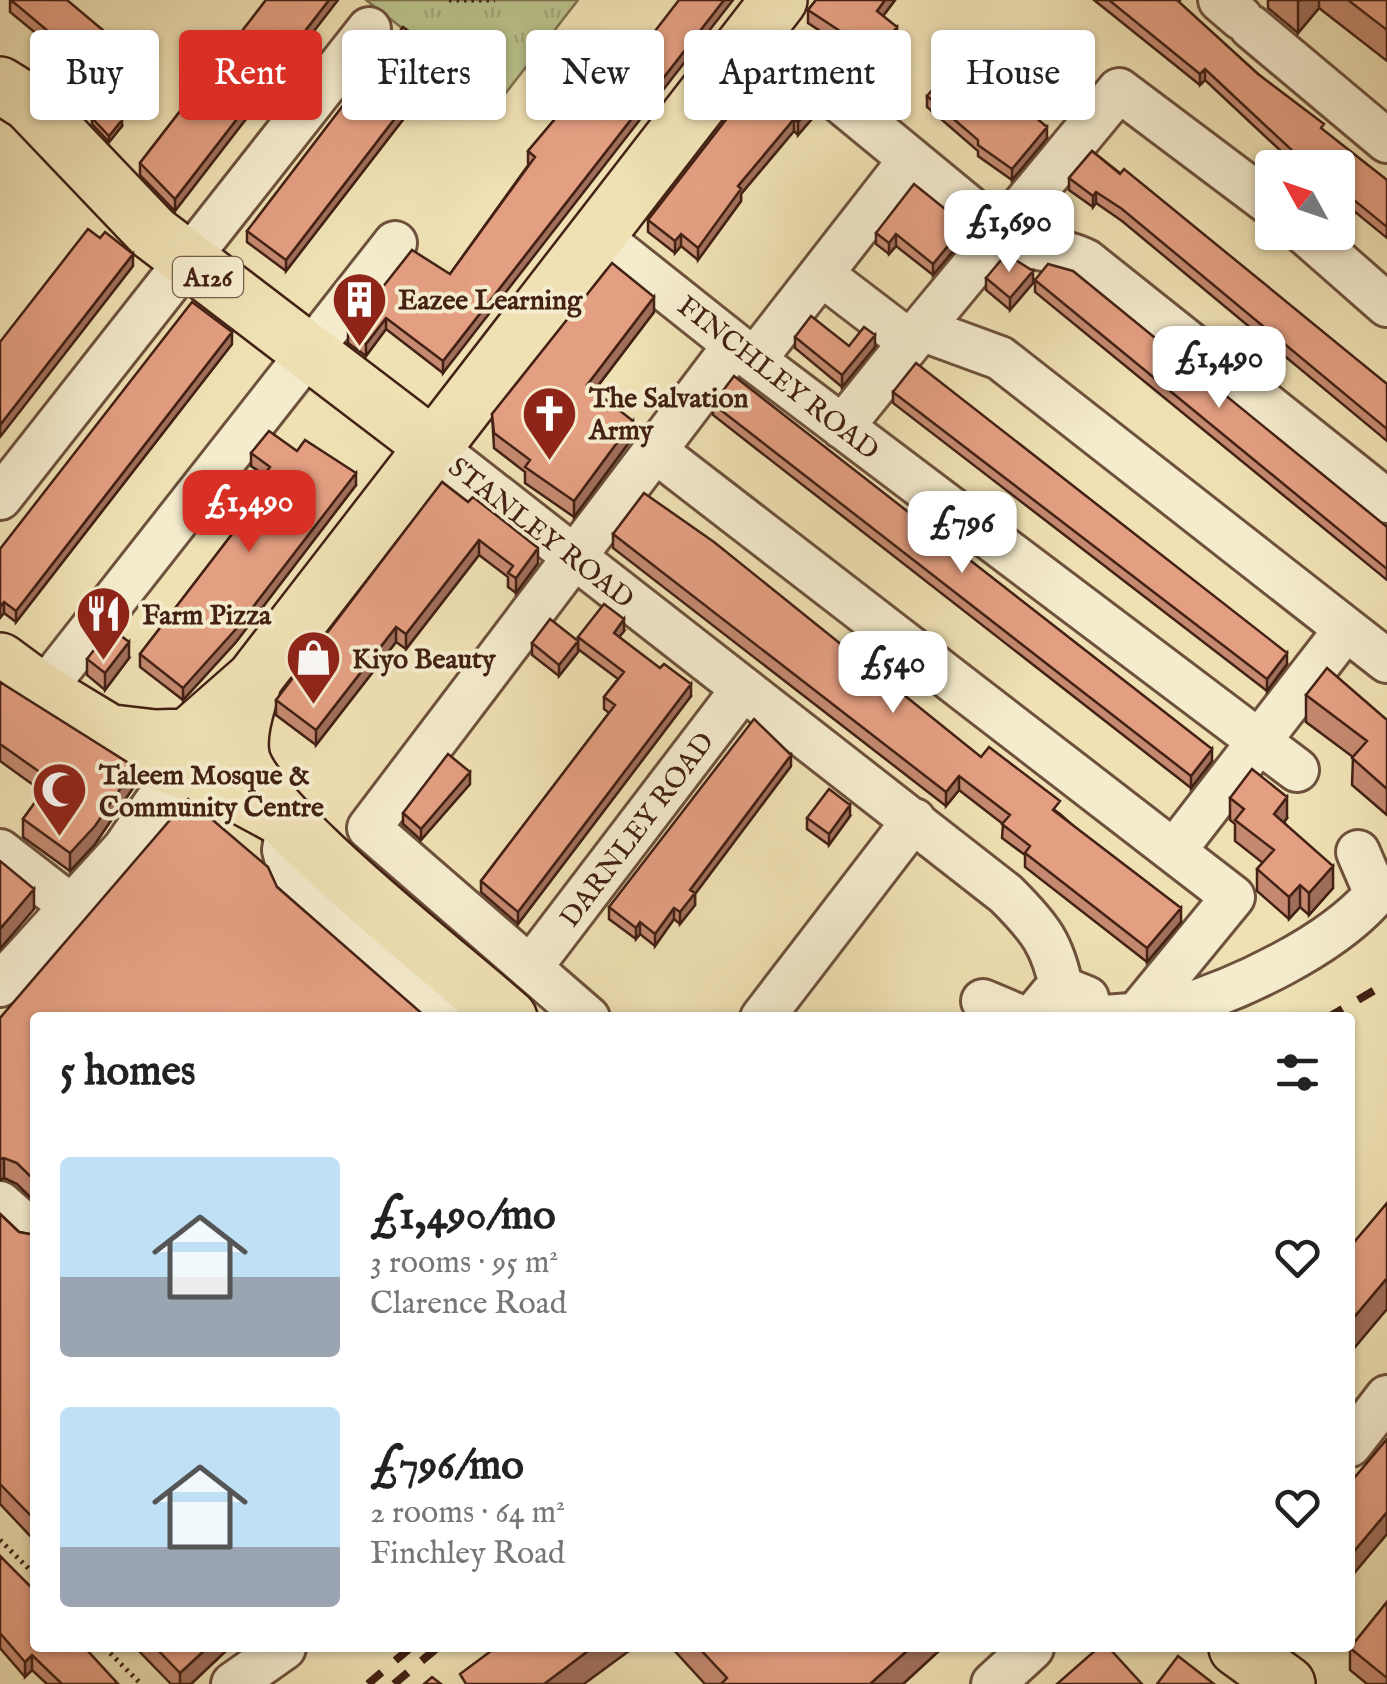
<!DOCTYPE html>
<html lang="en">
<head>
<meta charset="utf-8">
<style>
  body { margin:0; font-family:"IM FELL English",serif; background:#f2f2f2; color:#222; height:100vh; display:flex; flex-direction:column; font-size:38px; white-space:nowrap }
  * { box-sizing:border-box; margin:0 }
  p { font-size:32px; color:#767676 }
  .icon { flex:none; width:55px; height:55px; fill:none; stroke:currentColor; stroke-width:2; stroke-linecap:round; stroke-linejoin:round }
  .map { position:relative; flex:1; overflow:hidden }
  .sheet { position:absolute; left:30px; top:1012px; width:1325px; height:640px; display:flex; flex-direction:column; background:#fff; border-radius:10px; box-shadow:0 2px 8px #0004 }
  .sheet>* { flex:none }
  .top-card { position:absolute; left:30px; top:30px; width:1328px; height:90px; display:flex; gap:20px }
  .needle { width:65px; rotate:310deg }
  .buttons { position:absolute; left:1255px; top:150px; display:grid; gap:20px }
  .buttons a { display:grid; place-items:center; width:100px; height:100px; border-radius:10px; background:#fff; box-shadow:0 2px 8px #0004; font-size:50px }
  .price { position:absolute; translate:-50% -85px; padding:0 22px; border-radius:20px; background:#fff; color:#222; font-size:32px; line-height:65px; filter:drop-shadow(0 2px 5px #0008) }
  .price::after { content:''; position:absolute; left:50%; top:60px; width:30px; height:22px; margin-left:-15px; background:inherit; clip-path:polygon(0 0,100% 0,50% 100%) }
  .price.on { background:#d93025; color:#fff }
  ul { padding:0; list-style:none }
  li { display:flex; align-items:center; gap:30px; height:250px; padding:0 30px }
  li span { display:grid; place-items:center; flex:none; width:280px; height:200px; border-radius:10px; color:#555 }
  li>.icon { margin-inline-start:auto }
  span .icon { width:120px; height:120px; fill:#fffc; stroke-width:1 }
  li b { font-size:42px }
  h2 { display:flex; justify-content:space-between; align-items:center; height:120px; padding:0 30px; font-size:42px }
  .chip { padding:0 35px; border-radius:10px; background:#fff; box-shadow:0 2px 8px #0004; font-size:35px; line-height:90px }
  .chip.on { background:#d93025; color:#fff }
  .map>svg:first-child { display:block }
</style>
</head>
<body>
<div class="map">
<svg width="1387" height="1684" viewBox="0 0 1387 1684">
  <defs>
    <pattern id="grass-tufts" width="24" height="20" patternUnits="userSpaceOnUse" patternTransform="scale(2.5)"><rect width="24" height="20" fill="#bac28c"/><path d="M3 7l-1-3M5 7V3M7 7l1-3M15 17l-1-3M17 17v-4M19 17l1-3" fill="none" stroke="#a1a678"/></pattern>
  </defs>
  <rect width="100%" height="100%" fill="#efe1b4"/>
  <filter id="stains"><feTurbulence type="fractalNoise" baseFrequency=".002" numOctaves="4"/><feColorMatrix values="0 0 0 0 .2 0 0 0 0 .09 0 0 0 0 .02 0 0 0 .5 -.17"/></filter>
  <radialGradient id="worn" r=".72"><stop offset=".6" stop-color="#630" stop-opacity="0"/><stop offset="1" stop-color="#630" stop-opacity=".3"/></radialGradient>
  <path fill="url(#grass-tufts)" stroke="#7e7250" stroke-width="2.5" d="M 366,0 L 578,0 L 498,103 Z"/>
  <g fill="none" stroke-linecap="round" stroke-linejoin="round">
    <defs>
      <path id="minor" d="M 1220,0 L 1241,18
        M 1251,27 L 1387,141
        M 755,31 L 1006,238 C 1032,252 1060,247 1086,261 L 1387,501
        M 1304,232 L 1387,305
        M 597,235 L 754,360 L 1297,770
        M 821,274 L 910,342
        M 921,329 L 1119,90 L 1272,205
        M 754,360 L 910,160
        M 842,427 L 921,329 L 1000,358 L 1387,661
        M 435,448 L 1006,894 C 1040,928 1053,944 1062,991
        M 654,450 L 1233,897 L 1137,1014
        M 0,498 L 369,29
        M 42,692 L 395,243
        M 288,825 L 284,850 L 294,889 L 440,1018
        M 0,851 L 71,906
        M 1174,851 L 1346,629
        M 530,968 L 742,690
        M 0,985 L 124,849 L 165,789 L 156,761
        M 983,1001 L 1023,1018
        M 1102,1017 C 1125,1015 1151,1015 1173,1009 C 1238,990 1332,946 1376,894 L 1358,852
        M 588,1018 L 369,828 L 735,345
        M 762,1018 L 914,820
        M 1032,1018 L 1051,995 L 1072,992 L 1087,998
        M 0,1203 L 35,1234
        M 1350,1445 L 1387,1397
        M 233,1684 L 284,1648
        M 993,1684 L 1032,1648"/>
      <path id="major" d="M 0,85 L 29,103 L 153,233 L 435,448
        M 0,661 L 42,692 L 156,761 L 216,782 L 277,815
        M 254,679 C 248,703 237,730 241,755 C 251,812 456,970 509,1018
        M 104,732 L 155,738 L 188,737 L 254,679 L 779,0
        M 1237,1648 L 1287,1684"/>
    </defs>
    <use href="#minor" stroke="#6e513c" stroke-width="48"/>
    <use href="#major" stroke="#432114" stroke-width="60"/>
    <path stroke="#432114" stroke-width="5" stroke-dasharray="2.5 5" stroke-linecap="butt" d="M 449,0 L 495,0
      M 0,1540 L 35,1575
      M 105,1648 L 141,1684"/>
    <use href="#minor" stroke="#f5ecce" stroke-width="42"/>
    <use href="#major" stroke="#efe1b4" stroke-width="55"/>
    <path stroke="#432114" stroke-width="8" stroke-dasharray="18 18" stroke-linecap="butt" d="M 1327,1018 L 1387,983
      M 368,1684 L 410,1648
      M 394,1684 L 437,1648"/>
  </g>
  <path fill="#c48970" stroke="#432114" stroke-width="2.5" d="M 266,0 L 175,211 L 140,175 L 140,163 Z
    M 816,0 L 895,0 L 883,16 L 897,39 L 875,67 L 808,23 L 808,10 Z
    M 1094,0 L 1180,0 L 1178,2 L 1258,74 L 1324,131 L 1387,180 L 1387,238 L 1338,198 L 1338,168 L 1307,168 L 1301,163 L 1298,167 L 1205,80 L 1200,85 Z
    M 1268,0 L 1387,0 L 1387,61 L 1319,8 L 1298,33 L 1268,8 Z
    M 10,1 L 123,58 L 100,86 L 10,12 Z
    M 614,49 L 443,373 L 386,329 L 366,356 L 348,343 L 348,331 L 450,274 L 529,164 L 528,163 L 528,151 Z
    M 770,63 L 816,114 L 798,135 L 794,131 L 741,194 L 741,201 L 698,260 L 681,246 L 675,253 L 648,232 L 648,220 Z
    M 439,73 L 286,271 L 247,242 L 247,231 Z
    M 927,96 L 1047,138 L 1012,180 L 978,156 L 978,151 L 927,107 Z
    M 92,118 L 122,126 L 109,142 L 92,124 Z
    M 1092,151 L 1387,384 L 1387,441 L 1122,221 L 1096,203 L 1093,207 L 1069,190 L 1069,178 Z
    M 876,233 L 965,237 L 933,275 L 896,246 L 889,254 L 876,244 Z
    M 986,278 L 1033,283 L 1010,310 L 986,290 Z
    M 1035,280 L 1387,527 L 1387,580 L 1035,292 Z
    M 654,312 L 594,391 L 633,437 L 574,517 L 525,483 L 525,472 L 494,448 L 492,414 Z
    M 795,337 L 849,346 L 875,347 L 842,387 L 795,348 Z
    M 232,344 L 16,622 L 4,613 L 0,549 Z
    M 893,392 L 1287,664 L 1267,691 L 893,403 Z
    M 713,404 L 1212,761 L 1191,788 L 713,415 Z
    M 297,451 L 356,485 L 236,642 L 183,700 L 140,667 L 140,654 L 233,533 L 230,531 L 230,518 L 264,475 L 251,466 L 251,453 Z
    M 468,502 L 538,563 L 516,593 L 508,587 L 508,577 L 479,555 L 406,649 L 396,642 L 316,745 L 276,715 L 276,700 Z
    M 613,534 L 981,757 L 1060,814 L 1181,922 L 1147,962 L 1025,867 L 1025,855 L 1002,838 L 1003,824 L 959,790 L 946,806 L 613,548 Z
    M 624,631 L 619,637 L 691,696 L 518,924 L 481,892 L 481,881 L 609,713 L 604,709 L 604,697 L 618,679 L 578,649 L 578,637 Z
    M 532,643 L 578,652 L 559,676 L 532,655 Z
    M 129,658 L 105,690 L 87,675 L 87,659 Z
    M 0,682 L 135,785 L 95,844 L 70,871 L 23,837 L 23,819 L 43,792 L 0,761 Z
    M 1306,695 L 1387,720 L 1387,815 L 1352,785 L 1353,757 L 1306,722 Z
    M 791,766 L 695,894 L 695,905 L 680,924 L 674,919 L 655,946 L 640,934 L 636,939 L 609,919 L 609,907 Z
    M 470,784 L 421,840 L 403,824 L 403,813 Z
    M 1230,798 L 1287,818 L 1284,822 L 1333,888 L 1309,915 L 1300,907 L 1289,919 L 1257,891 L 1257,869 L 1263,863 L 1235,841 L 1235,824 L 1230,820 Z
    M 850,816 L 829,845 L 807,829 L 807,818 Z
    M 277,887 L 423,1016 L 35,1018 L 35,1202 L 17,1184 L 4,1178 L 0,1180 L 0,1018 Z
    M 0,1214 L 19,1232 L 35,1235 L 35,1541 L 0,1504 Z
    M 0,1556 L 118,1684 L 47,1684 L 32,1670 L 25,1677 L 0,1648 Z
    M 1387,1602 L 1387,1684 L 1367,1684 L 1350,1670 L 1350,1648 Z
    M 136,1648 L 229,1648 L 191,1684 L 171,1684 Z
    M 672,1648 L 942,1648 L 903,1684 L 705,1684 Z"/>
  <path fill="#a06f5b" stroke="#432114" stroke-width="2.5" d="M 329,0 L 338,0 L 175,211 L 175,199 Z
    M 724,0 L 733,0 L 443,373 L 443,361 Z
    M 885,0 L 895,0 L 877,24 L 877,11 Z
    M 1300,0 L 1319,0 L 1319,8 L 1298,33 L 1298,2 Z
    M 897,27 L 897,39 L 875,67 L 875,54 Z
    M 123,47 L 123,58 L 100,86 L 100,75 Z
    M 439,61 L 439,73 L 286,271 L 286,260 Z
    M 1205,69 L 1205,80 L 1200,85 L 1200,74 Z
    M 816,102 L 816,114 L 798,135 L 798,122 Z
    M 794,119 L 794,131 L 741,194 L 741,201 L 698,260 L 698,248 L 738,186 Z
    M 122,120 L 122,126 L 109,142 L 109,136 Z
    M 1047,127 L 1047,138 L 1012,180 L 1012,169 Z
    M 1301,152 L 1301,163 L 1298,167 L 1298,156 Z
    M 1096,192 L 1096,203 L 1093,207 L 1093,196 Z
    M 965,225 L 965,237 L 933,275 L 933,264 Z
    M 681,234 L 681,246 L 675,253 L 675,241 Z
    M 896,234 L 896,246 L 889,254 L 889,243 Z
    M 133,254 L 133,266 L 0,437 L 0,425 Z
    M 1033,271 L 1033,283 L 1010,310 L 1010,298 Z
    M 654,297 L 654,312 L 587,400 L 587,385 Z
    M 386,318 L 386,329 L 366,356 L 366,344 Z
    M 232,332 L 232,344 L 16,622 L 16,611 Z
    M 875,335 L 875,347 L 842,387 L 842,375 Z
    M 633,421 L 633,437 L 574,517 L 574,501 Z
    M 356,473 L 356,485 L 236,642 L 183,700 L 183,688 Z
    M 479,540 L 479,555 L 406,649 L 406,634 Z
    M 538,548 L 538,563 L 516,593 L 516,578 Z
    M 4,602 L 4,613 L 0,618 L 0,607 Z
    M 624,619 L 624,631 L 614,644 L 614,633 Z
    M 396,627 L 396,642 L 316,745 L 316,730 Z
    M 578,641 L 578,652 L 559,676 L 559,665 Z
    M 129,642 L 129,658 L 105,690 L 105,673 Z
    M 1287,653 L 1287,664 L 1267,691 L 1267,679 Z
    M 691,684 L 691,696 L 518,924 L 518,912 Z
    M 1212,749 L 1212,761 L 1191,788 L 1191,776 Z
    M 791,755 L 791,766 L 695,894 L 695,905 L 680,924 L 680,912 L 690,890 Z
    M 135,767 L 135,785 L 95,844 L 70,871 L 70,853 Z
    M 470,772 L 470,784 L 421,840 L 421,829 Z
    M 959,776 L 959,790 L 946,806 L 946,792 Z
    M 1287,797 L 1287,818 L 1274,835 L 1274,814 Z
    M 850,805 L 850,816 L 829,845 L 829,834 Z
    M 1333,866 L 1333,888 L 1309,915 L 1309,893 Z
    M 1300,885 L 1300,907 L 1289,919 L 1289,897 Z
    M 34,889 L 34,909 L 0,949 L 0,929 Z
    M 674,908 L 674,919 L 655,946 L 655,934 Z
    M 1181,908 L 1181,922 L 1147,962 L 1147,948 Z
    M 640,922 L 640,934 L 636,939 L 636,928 Z
    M 4,1158 L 4,1178 L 0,1180 L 0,1159 Z
    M 1387,1278 L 1387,1309 L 1350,1353 L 1350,1322 Z
    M 1387,1512 L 1387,1534 L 1350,1578 L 1350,1556 Z
    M 207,1648 L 229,1648 L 191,1684 L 180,1684 L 180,1673 Z
    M 592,1648 L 633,1648 L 584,1684 L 544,1684 Z
    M 910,1648 L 942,1648 L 903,1684 L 870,1684 Z
    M 32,1655 L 32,1670 L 25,1677 L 25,1662 Z"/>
  <path fill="#e49f82" stroke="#432114" stroke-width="2.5" d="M 11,0 L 67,0 L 123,47 L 100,75 Z
    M 266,0 L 329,0 L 175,199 L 140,163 Z
    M 679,0 L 724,0 L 443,361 L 386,318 L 366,344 L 348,331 L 412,250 L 450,274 L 535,157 L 528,151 L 614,49 L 631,62 Z
    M 816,0 L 885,0 L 877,11 L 897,27 L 875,54 L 808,10 Z
    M 1109,0 L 1177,0 L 1258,74 L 1324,124 L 1321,128 L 1387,180 L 1387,227 L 1338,187 L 1338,168 L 1320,168 L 1301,152 L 1298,156 L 1205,69 L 1200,74 Z
    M 1348,0 L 1387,0 L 1387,30 Z
    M 403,27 L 432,48 L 428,53 L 439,61 L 286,260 L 247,231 Z
    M 967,60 L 1047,127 L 1012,169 L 978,145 L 978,140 L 927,96 L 950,69 L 955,74 Z
    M 770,63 L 816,102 L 798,122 L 794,119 L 738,186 L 741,189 L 698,248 L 681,234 L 675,241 L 648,220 Z
    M 103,104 L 122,120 L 109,136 L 92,118 Z
    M 1092,151 L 1120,174 L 1124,169 L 1387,384 L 1387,429 L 1122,209 L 1096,192 L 1093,196 L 1069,178 Z
    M 914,184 L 965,225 L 933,264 L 896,234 L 889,243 L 876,233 Z
    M 88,229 L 100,238 L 105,232 L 133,254 L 0,425 L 0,342 Z
    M 1006,254 L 1033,271 L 1010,298 L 986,278 Z
    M 612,263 L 654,297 L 587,385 L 633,421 L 574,501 L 525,467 L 530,460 L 494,433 L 492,414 Z
    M 1048,264 L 1073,271 L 1387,527 L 1387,569 L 1035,280 Z
    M 192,302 L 232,332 L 16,611 L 4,602 L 0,607 L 0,549 Z
    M 811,316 L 849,346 L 864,327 L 875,335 L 842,375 L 795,337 Z
    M 916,363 L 1287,653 L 1267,679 L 893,392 Z
    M 734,376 L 1212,749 L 1191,776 L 713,404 Z
    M 269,431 L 297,451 L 305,440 L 356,473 L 236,629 L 183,688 L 140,654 L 239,525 L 230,518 L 270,467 L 251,453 Z
    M 442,482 L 468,502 L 473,497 L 538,548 L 516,578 L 508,573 L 513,566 L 479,540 L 406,634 L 396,627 L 316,730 L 276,700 Z
    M 644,493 L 714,542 L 981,757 L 989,747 L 1060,801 L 1053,810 L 1181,908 L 1147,948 L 1025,853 L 1030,846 L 1002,824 L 1010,815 L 959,776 L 946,792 L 613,534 Z
    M 604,604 L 624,619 L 614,633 L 660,668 L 664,664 L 691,684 L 518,912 L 481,881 L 615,705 L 604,697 L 624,672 L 578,637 Z
    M 550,619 L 578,641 L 559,665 L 532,643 Z
    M 111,628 L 129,642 L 105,673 L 87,659 Z
    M 1327,668 L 1387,720 L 1387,789 L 1352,758 L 1367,741 L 1306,695 Z
    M 0,682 L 135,767 L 95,826 L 70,853 L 23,819 L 51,780 L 0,744 Z
    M 754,719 L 791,755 L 690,890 L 695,893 L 680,912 L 674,908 L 655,934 L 640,922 L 636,928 L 609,907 Z
    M 448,754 L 470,772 L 421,829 L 403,813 Z
    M 1252,769 L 1287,797 L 1274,814 L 1333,866 L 1309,893 L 1300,885 L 1289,897 L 1257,869 L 1274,850 L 1235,820 L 1244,809 L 1230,798 Z
    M 829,789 L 850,805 L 829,834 L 807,818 Z
    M 188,799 L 268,867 L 277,887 L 427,1018 L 35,1018 L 35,1181 L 17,1163 L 4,1158 L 0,1159 L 0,1018 Z
    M 0,861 L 34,889 L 0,929 Z
    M 1387,1203 L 1387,1278 L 1350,1322 L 1350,1247 Z
    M 0,1214 L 19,1232 L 35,1235 L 35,1520 L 0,1484 Z
    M 1387,1439 L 1387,1512 L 1350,1556 L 1350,1483 Z
    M 0,1556 L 35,1591 L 35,1648 L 85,1648 L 118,1684 L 62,1684 L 32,1655 L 25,1662 L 0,1633 Z
    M 1387,1602 L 1387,1678 L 1350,1648 Z
    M 156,1648 L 207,1648 L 180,1673 Z
    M 495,1648 L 592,1648 L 544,1684 L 466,1684 L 460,1674 Z
    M 699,1648 L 910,1648 L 870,1684 L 721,1684 L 727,1678 Z
    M 1098,1648 L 1109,1648 L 1142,1684 L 1057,1684 Z
    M 1178,1656 L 1214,1684 L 1157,1684 Z
    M 432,1677 L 441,1684 L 424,1684 Z"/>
  <defs>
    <symbol id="building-pin" viewBox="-11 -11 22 30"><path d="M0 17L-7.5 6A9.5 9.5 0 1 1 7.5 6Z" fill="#8f2418" stroke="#f5ecce"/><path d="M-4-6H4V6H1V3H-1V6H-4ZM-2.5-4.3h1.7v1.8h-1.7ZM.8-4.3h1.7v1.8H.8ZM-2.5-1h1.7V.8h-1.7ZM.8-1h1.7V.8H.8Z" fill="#fff"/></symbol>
    <symbol id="church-pin" viewBox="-11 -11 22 30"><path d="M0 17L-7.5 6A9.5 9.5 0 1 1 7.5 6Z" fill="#8f2418" stroke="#f5ecce"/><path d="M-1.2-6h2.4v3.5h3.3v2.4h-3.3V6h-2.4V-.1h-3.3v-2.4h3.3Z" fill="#fff"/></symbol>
    <symbol id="restaurant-pin" viewBox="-11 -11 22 30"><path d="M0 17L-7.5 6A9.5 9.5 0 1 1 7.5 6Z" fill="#8f2418" stroke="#f5ecce"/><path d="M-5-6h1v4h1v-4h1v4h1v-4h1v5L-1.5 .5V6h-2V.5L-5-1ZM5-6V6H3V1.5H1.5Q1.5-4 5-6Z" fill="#fff"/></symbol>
    <symbol id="shop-pin" viewBox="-11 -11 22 30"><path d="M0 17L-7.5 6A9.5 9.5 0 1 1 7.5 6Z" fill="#8f2418" stroke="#f5ecce"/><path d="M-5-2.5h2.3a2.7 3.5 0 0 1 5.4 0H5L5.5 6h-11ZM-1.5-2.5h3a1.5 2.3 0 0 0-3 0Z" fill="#fff"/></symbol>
    <symbol id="mosque-pin" viewBox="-11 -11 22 30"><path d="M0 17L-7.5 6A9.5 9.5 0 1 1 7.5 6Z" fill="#8f2418" stroke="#f5ecce"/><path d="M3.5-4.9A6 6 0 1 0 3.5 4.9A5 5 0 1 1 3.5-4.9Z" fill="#fff"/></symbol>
  </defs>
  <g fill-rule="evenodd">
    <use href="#building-pin" x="328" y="268" width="63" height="86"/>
    <use href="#church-pin" x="518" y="382" width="63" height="86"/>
    <use href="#restaurant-pin" x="72" y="582" width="63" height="86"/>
    <use href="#shop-pin" x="282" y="626" width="63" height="86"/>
    <use href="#mosque-pin" x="28" y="758" width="63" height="86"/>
  </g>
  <g text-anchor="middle" stroke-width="8" stroke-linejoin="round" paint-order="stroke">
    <rect fill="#f5ecce" stroke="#785e4c" stroke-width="2.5" x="173" y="257" width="70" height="40" rx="8"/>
    <g font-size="25" font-weight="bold" fill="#432114">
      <text x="208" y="286">A126</text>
    </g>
    <g font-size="28" font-weight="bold" fill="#432114" stroke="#f5ecce" text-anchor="start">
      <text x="398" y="309">Eazee Learning</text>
      <text x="589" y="407">The Salvation<tspan x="589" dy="32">Army</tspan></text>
      <text x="142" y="624">Farm Pizza</text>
      <text x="352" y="668">Kiyo Beauty</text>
      <text x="99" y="784">Taleem Mosque &amp;<tspan x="99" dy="32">Community Centre</tspan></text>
    </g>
    <g font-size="28" fill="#432114" stroke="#f5ecce">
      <text transform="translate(779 377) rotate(38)" y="10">FINCHLEY ROAD</text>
      <text transform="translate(542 532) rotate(38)" y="10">STANLEY ROAD</text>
      <text transform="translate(636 829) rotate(-53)" y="10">DARNLEY ROAD</text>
    </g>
  </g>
  <rect width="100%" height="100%" filter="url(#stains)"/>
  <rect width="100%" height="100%" fill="url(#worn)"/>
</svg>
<div class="buttons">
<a><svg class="needle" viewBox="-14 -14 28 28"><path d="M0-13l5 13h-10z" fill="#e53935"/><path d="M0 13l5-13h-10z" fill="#767676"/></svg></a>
</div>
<b class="price" style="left:1009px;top:275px">£1,690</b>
<b class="price" style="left:1219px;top:411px">£1,490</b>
<b class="price on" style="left:249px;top:555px">£1,490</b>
<b class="price" style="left:962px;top:576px">£796</b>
<b class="price" style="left:893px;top:716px">£540</b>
<div class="top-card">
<a class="chip">Buy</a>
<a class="chip on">Rent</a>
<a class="chip">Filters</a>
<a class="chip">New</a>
<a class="chip">Apartment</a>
<a class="chip">House</a>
</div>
<section class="sheet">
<h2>5 homes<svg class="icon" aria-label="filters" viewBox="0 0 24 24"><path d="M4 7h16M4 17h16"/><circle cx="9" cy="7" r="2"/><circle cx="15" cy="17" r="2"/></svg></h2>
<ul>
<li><span style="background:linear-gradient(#bfe0f5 60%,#9aa5b1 0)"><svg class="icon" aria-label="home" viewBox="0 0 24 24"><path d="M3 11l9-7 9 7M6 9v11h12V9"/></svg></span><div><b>£1,490/mo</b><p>3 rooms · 95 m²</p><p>Clarence Road</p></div><svg class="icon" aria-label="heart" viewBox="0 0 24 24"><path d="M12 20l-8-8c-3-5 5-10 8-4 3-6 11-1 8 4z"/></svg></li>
<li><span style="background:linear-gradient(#bfe0f5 70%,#9aa5b1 0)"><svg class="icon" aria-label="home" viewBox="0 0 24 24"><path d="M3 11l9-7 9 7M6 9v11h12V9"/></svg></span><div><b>£796/mo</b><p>2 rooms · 64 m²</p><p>Finchley Road</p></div><svg class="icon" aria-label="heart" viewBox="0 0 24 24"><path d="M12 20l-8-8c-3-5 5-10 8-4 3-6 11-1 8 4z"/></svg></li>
</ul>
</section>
</div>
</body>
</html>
